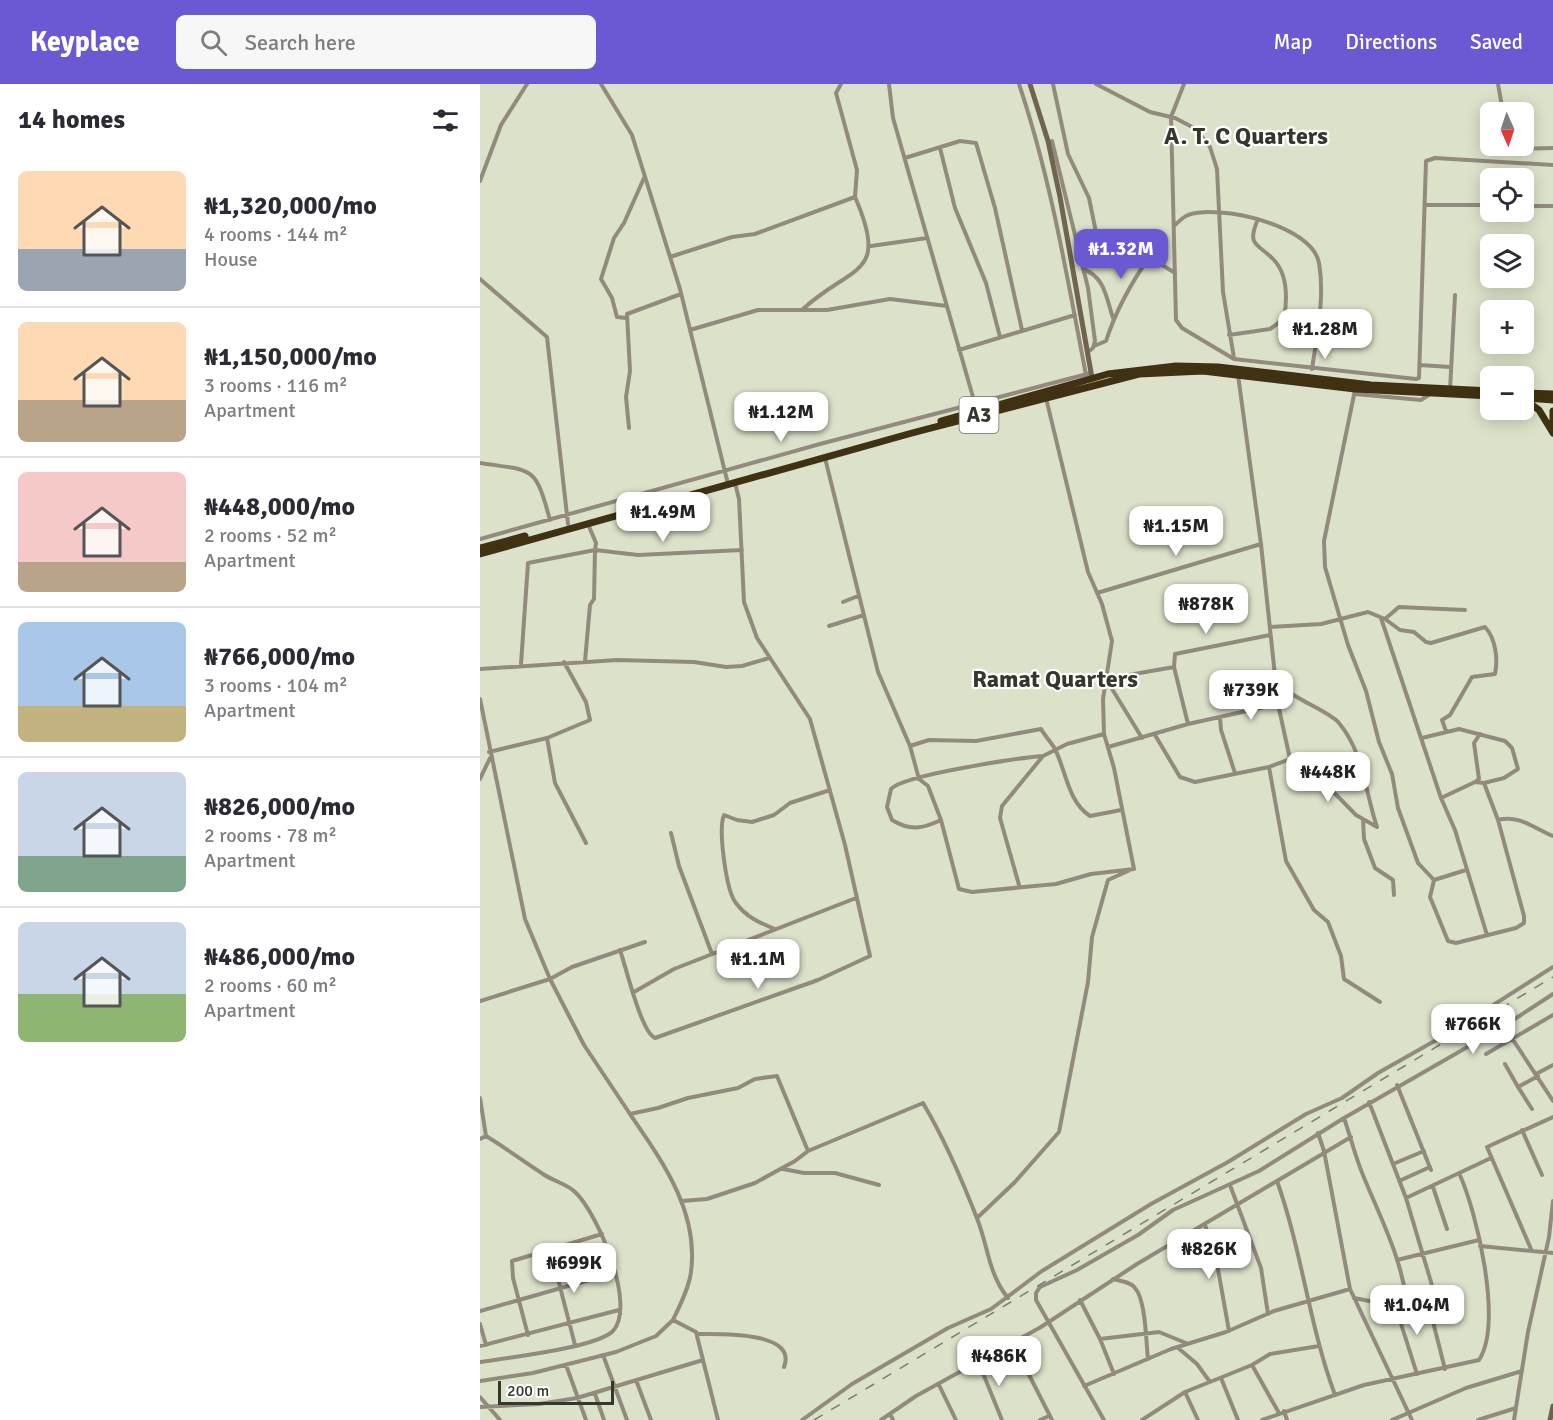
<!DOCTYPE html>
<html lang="en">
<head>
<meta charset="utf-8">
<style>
  body { margin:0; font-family:Signika,sans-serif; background:#f7f7f7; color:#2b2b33; height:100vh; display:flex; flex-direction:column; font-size:22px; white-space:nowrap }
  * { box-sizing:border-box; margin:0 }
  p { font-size:20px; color:#7c7c81 }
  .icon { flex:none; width:33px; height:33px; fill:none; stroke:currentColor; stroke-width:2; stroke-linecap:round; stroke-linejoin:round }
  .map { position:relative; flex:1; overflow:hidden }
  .side { display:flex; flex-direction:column; background:#fff; width:480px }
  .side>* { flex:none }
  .needle { width:39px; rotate:177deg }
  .controls { position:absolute; left:1000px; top:18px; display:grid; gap:12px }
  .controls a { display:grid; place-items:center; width:54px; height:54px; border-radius:9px; background:#fff; box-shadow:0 3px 15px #0003; font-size:30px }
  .scale { position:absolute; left:18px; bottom:15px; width:116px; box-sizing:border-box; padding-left:6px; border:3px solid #34372d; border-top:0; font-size:16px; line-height:21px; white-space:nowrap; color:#34372d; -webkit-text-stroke:4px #fff; paint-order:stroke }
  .price { position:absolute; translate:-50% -51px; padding:0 14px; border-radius:12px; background:#fff; color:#222; font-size:20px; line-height:39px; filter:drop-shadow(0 2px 3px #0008) }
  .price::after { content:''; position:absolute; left:50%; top:36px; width:18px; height:14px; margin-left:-9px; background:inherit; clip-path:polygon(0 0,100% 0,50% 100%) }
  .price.active { background:#6959d3; color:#fff }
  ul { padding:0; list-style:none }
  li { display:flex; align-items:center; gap:18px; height:150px; padding:0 18px }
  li+li { border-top:2px solid #e1e1e2 }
  li span { display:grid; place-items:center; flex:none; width:168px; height:120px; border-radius:9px; color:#555 }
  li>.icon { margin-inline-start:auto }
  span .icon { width:72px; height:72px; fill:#fffc; stroke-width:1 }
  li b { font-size:26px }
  h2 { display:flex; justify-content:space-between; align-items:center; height:72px; padding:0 18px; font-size:26px }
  header { display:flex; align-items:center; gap:36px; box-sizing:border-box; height:84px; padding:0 30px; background:#6959d3; color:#fff }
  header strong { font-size:28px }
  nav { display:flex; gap:33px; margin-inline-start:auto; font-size:21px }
  .search { width:420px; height:54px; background:#f7f7f7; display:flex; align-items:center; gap:15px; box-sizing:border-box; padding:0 21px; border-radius:9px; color:#7c7c81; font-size:22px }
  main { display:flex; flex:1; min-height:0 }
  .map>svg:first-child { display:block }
</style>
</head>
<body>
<header>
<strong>Keyplace</strong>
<div class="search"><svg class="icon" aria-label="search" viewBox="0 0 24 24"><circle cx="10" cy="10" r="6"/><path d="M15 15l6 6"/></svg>Search here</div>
<nav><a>Map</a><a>Directions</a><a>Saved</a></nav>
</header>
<main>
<section class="side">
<h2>14 homes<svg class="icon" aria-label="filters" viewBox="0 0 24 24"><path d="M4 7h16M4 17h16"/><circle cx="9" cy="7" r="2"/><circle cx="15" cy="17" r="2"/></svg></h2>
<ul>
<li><span style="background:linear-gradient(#ffd9b3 65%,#9aa5b1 0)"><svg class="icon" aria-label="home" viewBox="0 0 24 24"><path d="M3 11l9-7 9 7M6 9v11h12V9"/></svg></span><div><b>₦1,320,000/mo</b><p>4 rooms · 144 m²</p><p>House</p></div></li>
<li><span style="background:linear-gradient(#ffd9b3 65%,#b9a48a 0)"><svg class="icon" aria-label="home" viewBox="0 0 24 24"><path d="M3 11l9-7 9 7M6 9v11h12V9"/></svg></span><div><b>₦1,150,000/mo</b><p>3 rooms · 116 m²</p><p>Apartment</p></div></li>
<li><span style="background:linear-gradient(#f6c9c9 75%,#b9a48a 0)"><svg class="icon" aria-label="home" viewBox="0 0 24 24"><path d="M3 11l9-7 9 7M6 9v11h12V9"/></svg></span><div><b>₦448,000/mo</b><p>2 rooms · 52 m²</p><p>Apartment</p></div></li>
<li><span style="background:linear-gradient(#a9c7e8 70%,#c2b280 0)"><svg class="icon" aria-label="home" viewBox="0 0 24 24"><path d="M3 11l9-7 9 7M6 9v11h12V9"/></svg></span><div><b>₦766,000/mo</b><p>3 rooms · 104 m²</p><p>Apartment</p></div></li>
<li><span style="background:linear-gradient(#c9d6e8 70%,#7fa58c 0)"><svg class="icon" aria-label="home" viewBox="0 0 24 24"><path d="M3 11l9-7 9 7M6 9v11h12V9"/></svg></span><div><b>₦826,000/mo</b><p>2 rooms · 78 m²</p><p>Apartment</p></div></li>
<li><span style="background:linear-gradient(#c9d6e8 60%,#8fb573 0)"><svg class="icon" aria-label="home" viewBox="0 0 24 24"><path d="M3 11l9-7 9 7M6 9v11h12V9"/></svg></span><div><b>₦486,000/mo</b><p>2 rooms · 60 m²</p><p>Apartment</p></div></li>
</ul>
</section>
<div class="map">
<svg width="1073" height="1336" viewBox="0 0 1073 1336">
  <rect width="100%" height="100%" fill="#dce2c9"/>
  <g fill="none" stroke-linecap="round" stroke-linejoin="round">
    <path stroke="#928b7d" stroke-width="4" d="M 121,0 L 152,51 L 200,205 L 247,396
      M 361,0 L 356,9 L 377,86 L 375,113
      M 409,0 L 413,34 L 495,320
      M 539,0 C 571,95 587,193 606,291
      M 573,0 L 588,70 L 609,114 L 618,158 L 658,166 L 695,189
      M 616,0 L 670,28 L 695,34 L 716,45 L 730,63 L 737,85 L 743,208 L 754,274
      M 704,0 L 691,33 L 696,236 L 702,244 L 754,275 L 936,295 L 939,294 L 946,77 L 955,74 L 1073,81
      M 1018,0 L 1023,28
      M 572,57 L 608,204 L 615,257 L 613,264 L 608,268
      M 1028,62 L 1037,65 L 1073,64
      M 460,64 L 475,124 L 506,199 L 520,253
      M 425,74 L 480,57 L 496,59 L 515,124 L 542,246
      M 0,97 L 21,41 L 47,0
      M 945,121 L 1011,121
      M 1044,122 L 1073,122
      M 694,142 C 698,138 703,133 708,131 C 739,120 832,141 839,179 C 845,213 837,251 832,285
      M 391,162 L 447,154
      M 190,173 L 252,153 L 275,150 L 375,113 C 410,193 372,180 323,225
      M 603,185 C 625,193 626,213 633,234
      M 0,195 L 67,253 L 88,440
      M 146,234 L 137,233 L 132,214 L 121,195 L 134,154 L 144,139 L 164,94
      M 210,246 L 278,226 L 347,226 L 410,215 L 467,222
      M 749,251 L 790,245 L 804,235 C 807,217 808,191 794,176 C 778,159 766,163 778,135
      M 614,262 L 626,257 C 636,226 651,199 670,172
      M 479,266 L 595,231
      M 940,281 L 970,283
      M 758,291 L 781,460 L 798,620 L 810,675
      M 875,306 L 844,457 L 845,483 L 868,561 L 886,607 L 899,658 L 912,690 L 918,724 L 938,779 L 954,796
      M 970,306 L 975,211
      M 875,310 L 941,316 L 950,310
      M 566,314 L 608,488 L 622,520 L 632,557 L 623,615 L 624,650 L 634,684 L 654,785
      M 149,344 L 146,313 L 150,287 L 147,230 L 201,210
      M 345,374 L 398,588 L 430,662 L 439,695 L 448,702 L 461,736 L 479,805 L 492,808 L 576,800 L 611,790 L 654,785
      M 0,379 C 54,387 55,381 70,436
      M 108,440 L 116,459 L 115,466 L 158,471 L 262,466
      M 0,455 L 340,360 L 611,289
      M 617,509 L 781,460
      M 363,518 L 378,512
      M 901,534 L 961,714 L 975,746 L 1007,851
      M 905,535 L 919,523 L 985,526
      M 349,542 L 384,531
      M 790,543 L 841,540 L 888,528 L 905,535 L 920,546 L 934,548 L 946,558 L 951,559 L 1005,543 C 1016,555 1018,575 1015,590 L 992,593 L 970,631 L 962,636 L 966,647
      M 41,580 L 48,479 L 115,466 L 114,515 L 110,521 L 105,577
      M 0,585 L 137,576 L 214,578 L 246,583 L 262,582 L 289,574
      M 797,599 C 813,615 849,627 859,639 C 884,669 885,708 897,743
      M 0,615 L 45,835 L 70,895 L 92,883 L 165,858
      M 740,633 L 741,646 L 755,689
      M 708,640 L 694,583 L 695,570 L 790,551
      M 675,651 L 700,693 L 715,698 L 789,683 L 810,675
      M 67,654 L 75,699 L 106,759
      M 662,654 L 626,595 L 694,583
      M 942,654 L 979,645 L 1025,657 L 1032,664 L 1038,685 L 1024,694 L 1004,699 L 995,698 L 961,714
      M 430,662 L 449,656 L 496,657 L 561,645 C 565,652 571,658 575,665 C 586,687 588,718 610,732 L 641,726
      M 628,663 L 708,640 L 798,620
      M 9,668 L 67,654 L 110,636 L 106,618 L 84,578
      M 810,675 L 826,680 L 876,731 L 897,743
      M 789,683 L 806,777 L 834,826 L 848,838 L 861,872 L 864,895 L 900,918
      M 0,695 L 10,674
      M 995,698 L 999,695 L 994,659 L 1000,650
      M 883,735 L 884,755 L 895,784 L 913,796 L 914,811
      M 461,736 C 442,745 430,747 412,736 L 407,723 L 411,705 C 423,691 539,674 563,672
      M 1018,736 C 1039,730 1055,745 1073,752
      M 191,749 L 199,782 L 232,870
      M 986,786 L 954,796 L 950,813 L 968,857 L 976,859 L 1036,844 L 1044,839 L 1044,832 L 1018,736 L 1004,699
      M 539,801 L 520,734 L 522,722 L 563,672 L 587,660 L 624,650
      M 295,845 C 280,839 266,833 256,819 C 246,807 238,745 244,731 L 257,736 L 272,738 L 294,731 L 310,719 L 350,706
      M 140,866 C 146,883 161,948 175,954 L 338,896 L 390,872 L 365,761 L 330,635 L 277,554 L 264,518 L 259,415 L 255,399
      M 154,908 L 194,885 L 376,814
      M 0,917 L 70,895 L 104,961 L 150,1030 L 178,1024 L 208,1014 L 258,1004 L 275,995 L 297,992 L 328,1067
      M 1024,942 L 1073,1017
      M 1006,970 L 1073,931
      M 1025,980 L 1038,1003 L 1058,992
      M 1056,990 L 1073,981
      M 917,1001 L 951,1086
      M 1038,1003 L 1052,1025
      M 0,1014 L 6,1052
      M 150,1030 C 182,1077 219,1127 211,1188 C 209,1204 200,1221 193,1236
      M 1042,1046 L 1062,1091
      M 838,1049 L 844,1067 L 870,1205 L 932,1336
      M 0,1055 L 6,1052 C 26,1064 44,1078 63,1090 C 73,1097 87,1100 95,1108 C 117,1128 157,1221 133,1247 C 116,1264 26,1274 0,1278
      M 913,1080 L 944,1067
      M 303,1085 L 324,1089 L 355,1089 L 399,1101
      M 797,1097 C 822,1167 829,1241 855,1311
      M 919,1097 L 950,1083
      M 750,1101 L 781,1184 L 788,1230
      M 953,1103 L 967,1145
      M 926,1114 L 1011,1074
      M 202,1117 L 227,1115 L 275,1099 L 315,1077 L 328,1067 L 443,1019 C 465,1056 483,1098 498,1137 C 508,1163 509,1191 528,1214
      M 497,1134 L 535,1098 L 579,1048 L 608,898 L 612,853 L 628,796 L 648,787
      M 725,1141 L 736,1174 L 749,1247
      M 1000,1162 L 1073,1169
      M 70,1164 L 95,1261
      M 1051,1165 L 1007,1063 L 1073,1033
      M 917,1176 L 999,1156
      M 633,1195 C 640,1197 651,1198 655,1204 C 666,1216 666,1259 668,1275
      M 874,1214 L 968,1232 L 962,1219 L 954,1208 L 926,1114 L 889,1018
      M 600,1216 L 620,1255 L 634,1290
      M 915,1221 L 937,1290
      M 928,1224 C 922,1176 903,1139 885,1096 C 876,1076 871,1054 864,1034 L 1024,942 L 1073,910
      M 0,1227 L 134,1189
      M 951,1230 L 965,1285
      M 0,1240 L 6,1261
      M 217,1250 C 239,1250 318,1247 304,1283
      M 48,1251 L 33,1194 L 32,1177 L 122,1150
      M 620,1255 L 679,1248 L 706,1259
      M 535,1257 L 545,1283 L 572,1336
      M 0,1262 L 139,1226
      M 697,1263 L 717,1280 L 730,1298
      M 123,1271 L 147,1336
      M 498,1277 L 522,1336
      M 86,1281 L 106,1336
      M 772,1281 L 799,1329
      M 741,1294 L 758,1336
      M 156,1296 L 171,1336
      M 0,1297 L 53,1289 L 136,1268 L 176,1252 L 193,1236 L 216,1248 L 238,1336
      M 459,1301 L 476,1336
      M 604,1302 L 691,1265 L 746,1248 L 794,1227 L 870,1205
      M 705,1308 L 718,1336
      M 115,1310 L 124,1336
      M 0,1313 L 20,1336
      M 0,1323 L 59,1320 L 97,1314 L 223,1276
      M 804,1327 L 807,1336
      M 410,1330 L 413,1336
      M 322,1336 L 372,1300 L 468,1244 L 511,1225 L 562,1187 L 671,1120 L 748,1078 L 826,1030 L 862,1014 L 898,989 L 974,946 L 1073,883
      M 401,1336 L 436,1312 L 561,1243 L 657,1180 L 871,1053
      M 560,1336 L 569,1332
      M 624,1336 L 556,1216 L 556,1209 L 560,1203 L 597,1186 L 658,1151 L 693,1126 L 779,1087 L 864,1034
      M 662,1336 L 705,1308 L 772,1281 L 790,1270 L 839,1262
      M 782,1336 L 884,1301 L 999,1276 C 1023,1239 997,1128 979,1089
      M 912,1336 L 986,1304 L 1042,1287
      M 998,1336 L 1036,1324
      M 1034,1336 L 1048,1248 L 1069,1153 L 1073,1117"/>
    <path stroke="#6e644f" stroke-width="5" d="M 550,0 L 568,57 L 580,113 L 612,294
      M 1070,1336 L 1073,1322"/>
    <path stroke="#3f3111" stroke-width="7" d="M 1044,309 L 1073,310
      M 1047,314 L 1073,316
      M 1044,315 L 1059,326 L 1073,349
      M 1073,327 L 1073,339
      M 461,337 L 628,290 L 696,282 L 738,283 L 891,301 L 1011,307
      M 0,464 L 45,452
      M 0,470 L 432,349 L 659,290 L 723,287 L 875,305 L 1011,312"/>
    <path stroke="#7a7e6e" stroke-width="1.5" stroke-dasharray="10 10" stroke-linecap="butt" d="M 334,1336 L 1073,893"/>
  </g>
  <g text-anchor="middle" stroke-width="4.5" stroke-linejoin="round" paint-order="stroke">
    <rect fill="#fff" stroke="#71736c" stroke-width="1.5" x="479.5" y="313" width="39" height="36" rx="4.5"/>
    <g font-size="21" font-weight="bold" fill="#34372d">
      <text x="499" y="338">A3</text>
    </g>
    <g font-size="24" font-weight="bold" fill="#34372d" stroke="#fff">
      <text x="766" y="60">A. T. C Quarters</text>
      <text x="575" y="603">Ramat Quarters</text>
    </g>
  </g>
</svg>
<div class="controls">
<a><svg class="needle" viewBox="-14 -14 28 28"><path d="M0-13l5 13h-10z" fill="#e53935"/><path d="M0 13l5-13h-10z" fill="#7c7c81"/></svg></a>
<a><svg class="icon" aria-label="locate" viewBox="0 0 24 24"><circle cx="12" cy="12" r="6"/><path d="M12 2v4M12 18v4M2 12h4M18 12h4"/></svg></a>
<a><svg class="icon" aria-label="layers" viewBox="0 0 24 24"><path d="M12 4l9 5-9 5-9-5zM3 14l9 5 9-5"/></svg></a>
<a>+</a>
<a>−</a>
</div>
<div class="scale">200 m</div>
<b class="price active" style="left:641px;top:196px">₦1.32M</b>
<b class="price" style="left:845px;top:276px">₦1.28M</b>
<b class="price" style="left:301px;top:359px">₦1.12M</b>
<b class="price" style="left:183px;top:459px">₦1.49M</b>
<b class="price" style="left:696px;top:473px">₦1.15M</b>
<b class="price" style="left:726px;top:551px">₦878K</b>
<b class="price" style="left:771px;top:637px">₦739K</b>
<b class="price" style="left:848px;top:719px">₦448K</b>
<b class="price" style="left:278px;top:906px">₦1.1M</b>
<b class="price" style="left:993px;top:971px">₦766K</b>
<b class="price" style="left:729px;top:1196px">₦826K</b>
<b class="price" style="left:94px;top:1210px">₦699K</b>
<b class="price" style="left:937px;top:1252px">₦1.04M</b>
<b class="price" style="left:519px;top:1303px">₦486K</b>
</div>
</main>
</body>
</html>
